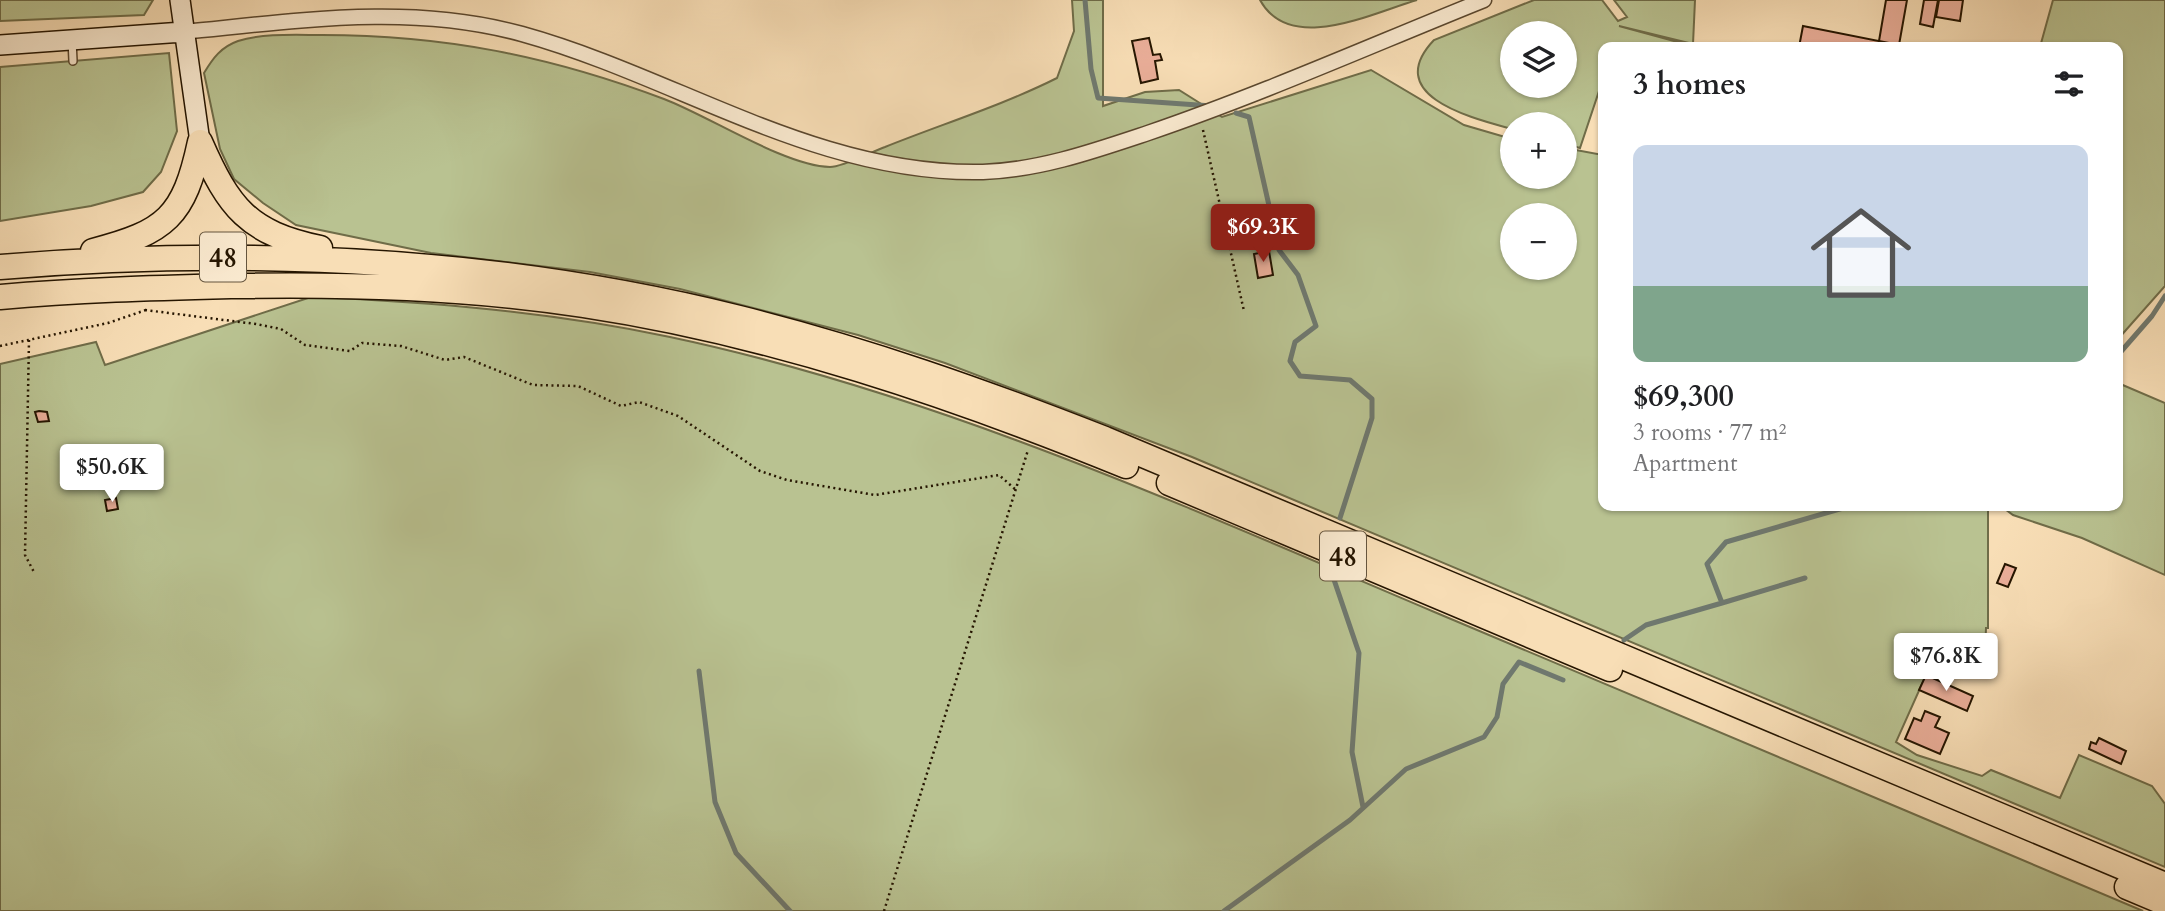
<!DOCTYPE html>
<html lang="en">
<head>
<meta charset="utf-8">
<style>
  body { margin:0; font-family:Cardo,serif; background:#f6f6f6; color:#202124; height:100vh; display:flex; flex-direction:column; font-size:26px; white-space:nowrap }
  * { box-sizing:border-box; margin:0 }
  p { font-size:23px; color:#757577 }
  .icon { flex:none; width:38px; height:38px; fill:none; stroke:currentColor; stroke-width:2; stroke-linecap:round; stroke-linejoin:round }
  .map { position:relative; flex:1; overflow:hidden }
  .sheet { position:absolute; left:1598px; top:42px; width:525px; height:469px; display:flex; flex-direction:column; background:#fff; border-radius:14px; box-shadow:0 2px 5px #0004 }
  .sheet>* { flex:none }
  .buttons { position:absolute; left:1500px; top:21px; display:grid; gap:14px }
  .buttons a { display:grid; place-items:center; width:77px; height:77px; border-radius:50%; background:#fff; box-shadow:0 2px 5px #0004; font-size:35px }
  .price { position:absolute; translate:-50% -60px; padding:0 16px; border-radius:7px; background:#fff; color:#222; font-size:23px; line-height:46px; filter:drop-shadow(0 2px 4px #0008) }
  .price::after { content:''; position:absolute; left:50%; top:42px; width:21px; height:16px; margin-left:-10px; background:inherit; clip-path:polygon(0 0,100% 0,50% 100%) }
  .price.selected { background:#8f2418; color:#fff }
  ul { padding:0; list-style:none }
  li { display:grid; align-content:center; gap:14px; height:371px; padding:0 35px }
  li+li { border-top:2px solid #e0e0e0 }
  li span { display:grid; place-items:center; height:217px; border-radius:14px; color:#555 }
  li>.icon { margin-inline-start:auto }
  span .icon { width:126px; height:126px; fill:#fffc; stroke-width:1 }
  li b { font-size:30px }
  h2 { display:flex; justify-content:space-between; align-items:center; height:84px; padding:0 35px; font-size:30px }
  .map>svg:first-child { display:block }
</style>
</head>
<body>
<div class="map">
<svg width="2165" height="911" viewBox="0 0 2165 911">
  <rect width="100%" height="100%" fill="#f8deb6"/>
  <filter id="stains"><feTurbulence type="fractalNoise" baseFrequency=".00286" numOctaves="4"/><feColorMatrix values="0 0 0 0 .2 0 0 0 0 .09 0 0 0 0 .02 0 0 0 .5 -.17"/></filter>
  <radialGradient id="worn" r=".72"><stop offset=".6" stop-color="#630" stop-opacity="0"/><stop offset="1" stop-color="#630" stop-opacity=".3"/></radialGradient>
  <path fill="#b9c291" stroke="#6f6c48" stroke-width="2" fill-rule="evenodd" d="M 0,0 L 153,0 L 144,15 L 0,21 Z
    M 1072,0 L 1103,0 L 1103,106 L 1145,92 L 1179,90 L 1222,117 L 1371,70 L 1464,125 L 1512,139 L 1512,177 L 1564,177 L 1565,148 L 1603,155 L 1603,506 L 1996,506 L 1988,509 L 1988,628 L 1986,628 L 1985,653 L 1926,654 L 1926,675 L 1896,742 L 1917,755 L 1982,776 L 1991,770 L 2060,798 L 2079,755 L 2152,786 L 2165,804 L 2165,867 L 1192,457 L 945,363 L 858,335 L 680,289 L 590,272 L 431,253 L 296,225 L 263,203 L 234,179 L 220,149 L 204,73 C 213,58 221,47 238,41 C 264,33 296,35 322,35 C 444,35 550,56 664,99 C 709,116 785,166 830,167 C 843,167 871,152 885,147 C 942,124 1001,106 1057,78 L 1074,31 ZM 1512,215 L 1564,215 L 1564,268 L 1512,268 Z
    M 1260,0 L 1417,0 C 1372,13 1290,55 1260,0 Z
    M 1534,0 L 1602,0 L 1618,21 L 1627,17 L 1614,0 L 1695,0 L 1693,44 L 1619,26 L 1696,47 L 1603,47 L 1603,79 L 1580,148 L 1565,144 L 1564,124 L 1512,124 L 1512,129 C 1472,118 1381,96 1434,40 ZM 1512,33 L 1564,33 L 1564,86 L 1512,86 Z
    M 2053,0 L 2165,0 L 2165,286 L 2118,339 L 2118,47 L 2040,47 Z
    M 169,53 L 177,131 L 161,172 L 143,192 L 91,206 L 0,221 L 0,67 Z
    M 311,297 C 432,302 552,312 670,337 C 935,393 1184,506 1432,611 C 1669,710 1906,811 2143,911 L 0,911 L 0,364 L 96,342 L 105,365 Z
    M 2118,383 L 2165,403 L 2165,575 L 2082,538 L 2013,515 L 2001,506 L 2118,506 Z"/>
  <g fill="none" stroke-linecap="round" stroke-linejoin="round">
    <path stroke="#6f786e" stroke-width="5" d="M 1085,0 L 1091,69 L 1098,98 L 1212,106
      M 1236,113 L 1249,117 L 1279,250 L 1298,275 L 1316,326 L 1295,342 L 1290,361 L 1300,376 L 1350,380 L 1372,399 L 1372,418 L 1340,518
      M 2118,355 L 2152,316 L 2165,296
      M 1330,568 L 1359,653 L 1352,752 L 1363,807
      M 1722,603 L 1805,578
      M 1624,640 L 1646,625 L 1722,603 L 1707,564 L 1726,542 L 1850,506
      M 699,671 L 715,802 L 736,853 L 790,911
      M 1224,911 L 1350,820 L 1406,769 L 1484,737 L 1497,717 L 1503,684 L 1519,662 L 1563,680"/>
  </g>
  <path fill="#eaae99" stroke="#251500" stroke-width="2" d="M 1886,0 L 1907,0 L 1899,45 L 1879,41 Z
    M 1924,0 L 1938,0 L 1933,27 L 1920,24 Z
    M 1939,0 L 1963,0 L 1960,21 L 1936,17 Z
    M 1803,26 L 1899,45 L 1899,47 L 1799,47 Z
    M 1149,38 L 1153,55 L 1160,54 L 1162,60 L 1155,61 L 1158,79 L 1141,83 L 1132,41 Z
    M 1249,215 L 1276,220 L 1274,234 L 1247,230 Z
    M 1269,251 L 1273,275 L 1258,278 L 1254,254 Z
    M 39,411 L 47,412 L 49,421 L 38,422 L 35,412 Z
    M 116,498 L 118,509 L 107,511 L 105,500 Z
    M 2005,564 L 2016,568 L 2008,587 L 1997,583 Z
    M 1926,675 L 1973,696 L 1967,711 L 1919,690 Z
    M 1925,711 L 1940,717 L 1935,727 L 1949,733 L 1940,754 L 1905,739 L 1914,718 L 1921,721 Z
    M 2099,738 L 2126,751 L 2121,764 L 2089,749 L 2091,742 L 2096,744 Z"/>
  <g fill="none" stroke-linecap="round" stroke-linejoin="round">
    <defs>
      <path id="lane" d="M 72,40 L 73,61"/>
      <path id="street" d="M 183,32 C 297,21 410,3 522,34 C 677,77 817,176 983,172 C 1040,170 1094,151 1148,133 C 1262,94 1372,45 1484,0"/>
      <path id="secondary" d="M 180,0 L 200,142
        M 0,45 L 183,32"/>
      <path id="highway" d="M 200,142 C 229,208 248,233 320,248
        M 93,251 C 166,232 184,217 200,142
        M 0,267 C 247,247 498,258 739,318 C 864,349 985,392 1105,439 L 2165,885
        M 0,297 C 77,290 154,288 231,286 C 349,284 466,287 583,305 C 769,333 952,395 1126,466
        M 1169,483 L 1610,669
        M 2127,887 L 2165,903"/>
    </defs>
    <use href="#lane" stroke="#5a472e" stroke-width="10"/>
    <use href="#street" stroke="#5a472e" stroke-width="17"/>
    <use href="#secondary" stroke="#251500" stroke-width="22"/>
    <use href="#highway" stroke="#251500" stroke-width="27"/>
    <path stroke="#251500" stroke-width="2.5" stroke-dasharray="2 3.5" stroke-linecap="butt" d="M 1203,130 L 1244,311
      M 145,310 L 256,324 L 281,329 L 305,345 L 350,351 L 362,343 L 401,346 L 445,360 L 464,357 L 533,385 L 578,386 L 621,406 L 639,402 L 678,416 L 760,471 L 787,480 L 875,495 L 999,475 L 1016,490
      M 29,340 L 25,555 L 35,574
      M 0,346 L 108,323 L 146,310
      M 884,911 L 1028,450"/>
    <use href="#lane" stroke="#faead0" stroke-width="7"/>
    <use href="#street" stroke="#faead0" stroke-width="14"/>
    <use href="#secondary" stroke="#faead0" stroke-width="19"/>
    <use href="#highway" stroke="#f8deb6" stroke-width="24"/>
  </g>
  <g text-anchor="middle" stroke-width="5" stroke-linejoin="round" paint-order="stroke">
    <g fill="#faead0" stroke="#65553e" stroke-width="2">
      <rect x="200" y="232.5" width="46" height="49" rx="5"/>
      <rect x="1320" y="531.5" width="46" height="49" rx="5"/>
    </g>
    <g font-size="28" font-weight="bold" fill="#251500">
      <text x="223" y="267">48</text>
      <text x="1343" y="566">48</text>
    </g>
  </g>
  <rect width="100%" height="100%" filter="url(#stains)"/>
  <rect width="100%" height="100%" fill="url(#worn)"/>
</svg>
<div class="buttons">
<a><svg class="icon" aria-label="layers" viewBox="0 0 24 24"><path d="M12 4l9 5-9 5-9-5zM3 14l9 5 9-5"/></svg></a>
<a>+</a>
<a>−</a>
</div>
<b class="price selected" style="left:1263px;top:264px">$69.3K</b>
<b class="price" style="left:112px;top:504px">$50.6K</b>
<b class="price" style="left:1946px;top:693px">$76.8K</b>
<section class="sheet">
<h2>3 homes<svg class="icon" aria-label="filters" viewBox="0 0 24 24"><path d="M4 7h16M4 17h16"/><circle cx="9" cy="7" r="2"/><circle cx="15" cy="17" r="2"/></svg></h2>
<ul>
<li><span style="background:linear-gradient(#c9d6e8 65%,#7fa58c 0)"><svg class="icon" aria-label="home" viewBox="0 0 24 24"><path d="M3 11l9-7 9 7M6 9v11h12V9"/></svg></span><div><b>$69,300</b><p>3 rooms · 77 m²</p><p>Apartment</p></div></li>
</ul>
</section>
</div>
</body>
</html>
